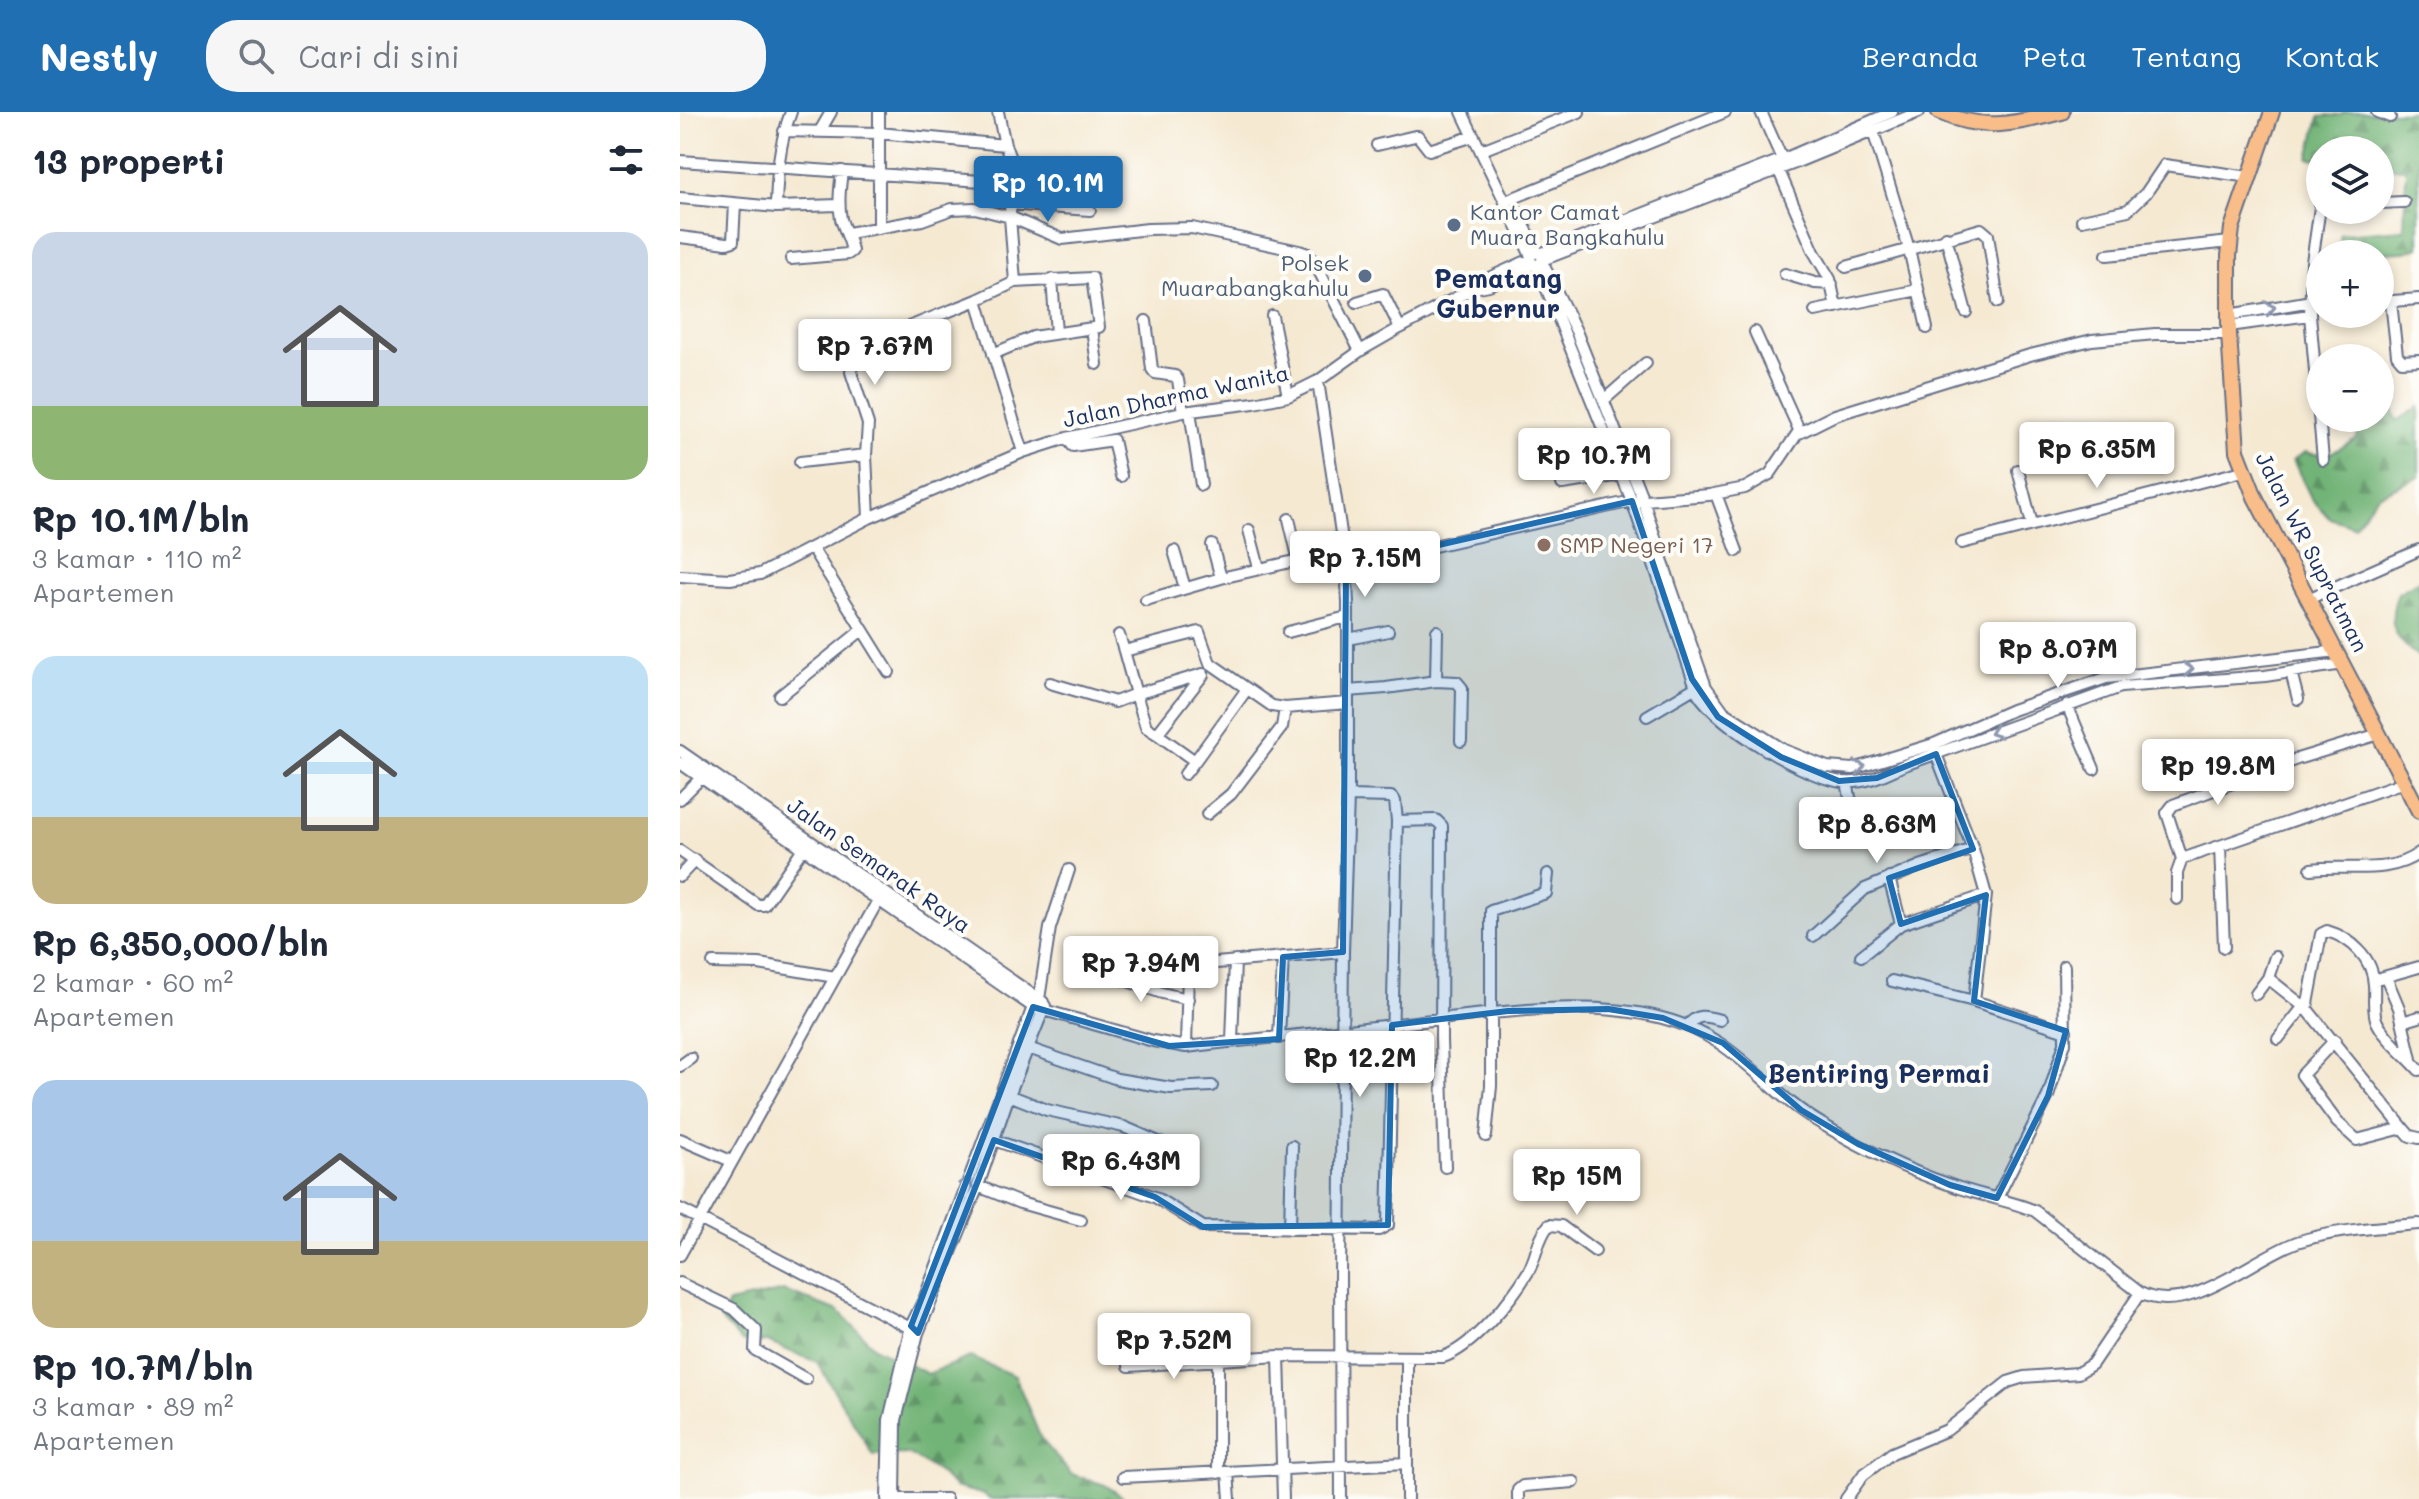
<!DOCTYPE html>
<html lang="id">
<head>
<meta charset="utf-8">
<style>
  body { margin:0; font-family:Mali,sans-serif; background:#f6f6f7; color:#1f2937; height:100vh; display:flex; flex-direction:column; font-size:30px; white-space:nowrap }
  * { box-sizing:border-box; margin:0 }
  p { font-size:26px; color:#747a83 }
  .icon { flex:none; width:44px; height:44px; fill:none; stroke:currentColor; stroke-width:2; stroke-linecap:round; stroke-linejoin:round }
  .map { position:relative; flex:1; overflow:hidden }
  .details { display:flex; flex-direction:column; background:#fff; width:680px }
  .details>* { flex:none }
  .buttons { position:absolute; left:1626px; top:24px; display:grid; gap:16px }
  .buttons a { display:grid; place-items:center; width:88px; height:88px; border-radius:50%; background:#fff; box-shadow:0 4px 12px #0003; font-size:40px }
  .price { position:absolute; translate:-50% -68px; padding:0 18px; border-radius:8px; background:#fff; color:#222; font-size:26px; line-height:52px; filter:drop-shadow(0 2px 4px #0008) }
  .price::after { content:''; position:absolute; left:50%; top:48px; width:24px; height:18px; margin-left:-12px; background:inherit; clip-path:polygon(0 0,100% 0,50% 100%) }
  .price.current { background:#1f6fb2; color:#fff }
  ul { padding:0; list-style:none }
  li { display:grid; align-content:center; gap:16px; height:424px; padding:0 32px }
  li span { display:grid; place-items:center; height:248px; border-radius:24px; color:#555 }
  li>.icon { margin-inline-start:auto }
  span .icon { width:144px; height:144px; fill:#fffc; stroke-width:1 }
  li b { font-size:34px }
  h2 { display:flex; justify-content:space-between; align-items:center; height:96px; padding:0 32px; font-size:34px }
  header { display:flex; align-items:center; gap:48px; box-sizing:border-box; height:112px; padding:0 40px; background:#1f6fb2; color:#fff }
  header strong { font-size:38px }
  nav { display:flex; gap:44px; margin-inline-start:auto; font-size:28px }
  .search { width:560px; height:72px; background:#f6f6f7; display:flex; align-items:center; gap:20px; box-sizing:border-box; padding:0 28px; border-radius:32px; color:#747a83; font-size:30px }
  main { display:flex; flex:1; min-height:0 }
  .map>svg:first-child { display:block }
</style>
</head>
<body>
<header>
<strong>Nestly</strong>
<div class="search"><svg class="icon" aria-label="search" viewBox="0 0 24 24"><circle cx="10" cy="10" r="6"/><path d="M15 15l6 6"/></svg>Cari di sini</div>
<nav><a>Beranda</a><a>Peta</a><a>Tentang</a><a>Kontak</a></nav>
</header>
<main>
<section class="details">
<h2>13 properti<svg class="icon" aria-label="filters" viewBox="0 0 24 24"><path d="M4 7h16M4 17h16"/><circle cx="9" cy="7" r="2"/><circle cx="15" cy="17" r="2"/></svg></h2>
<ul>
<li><span style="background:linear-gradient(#c9d6e8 70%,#8fb573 0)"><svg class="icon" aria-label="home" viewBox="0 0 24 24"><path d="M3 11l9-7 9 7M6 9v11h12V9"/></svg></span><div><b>Rp 10.1M/bln</b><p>3 kamar · 110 m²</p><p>Apartemen</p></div></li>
<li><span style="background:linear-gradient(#bfe0f5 65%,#c2b280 0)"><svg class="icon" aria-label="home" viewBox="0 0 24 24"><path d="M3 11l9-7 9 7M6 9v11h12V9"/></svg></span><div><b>Rp 6,350,000/bln</b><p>2 kamar · 60 m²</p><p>Apartemen</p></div></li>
<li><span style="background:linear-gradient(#a9c7e8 65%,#c2b280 0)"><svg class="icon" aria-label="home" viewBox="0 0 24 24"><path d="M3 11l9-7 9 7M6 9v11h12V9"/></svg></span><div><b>Rp 10.7M/bln</b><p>3 kamar · 89 m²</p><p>Apartemen</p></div></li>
</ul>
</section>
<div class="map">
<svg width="1739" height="1387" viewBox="0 0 1739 1387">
  <defs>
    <pattern id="forest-firs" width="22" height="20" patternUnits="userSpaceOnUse" patternTransform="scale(2)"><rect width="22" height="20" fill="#72b477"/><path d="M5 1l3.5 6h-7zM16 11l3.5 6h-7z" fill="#5d9365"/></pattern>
  </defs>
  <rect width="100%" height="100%" fill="#fdfcf7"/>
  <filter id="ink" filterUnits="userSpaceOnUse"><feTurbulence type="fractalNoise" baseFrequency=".0125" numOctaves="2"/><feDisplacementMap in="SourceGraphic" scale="16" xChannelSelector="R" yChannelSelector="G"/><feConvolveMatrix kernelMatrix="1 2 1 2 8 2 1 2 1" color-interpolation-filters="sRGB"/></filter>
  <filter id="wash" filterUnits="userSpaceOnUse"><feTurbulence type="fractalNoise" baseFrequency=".006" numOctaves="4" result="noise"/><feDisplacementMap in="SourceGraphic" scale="32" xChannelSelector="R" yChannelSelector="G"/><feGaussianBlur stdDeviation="1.8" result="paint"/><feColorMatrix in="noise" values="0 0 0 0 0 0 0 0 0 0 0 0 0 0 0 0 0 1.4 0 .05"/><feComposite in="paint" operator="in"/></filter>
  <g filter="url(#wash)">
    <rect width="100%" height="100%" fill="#f5e9d2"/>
    <path fill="url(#forest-firs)" stroke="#46726a" stroke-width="2" d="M 1666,0 L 1739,0 L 1739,135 L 1725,140 L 1657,142 L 1661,122 L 1724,117 L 1726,57 L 1700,54 L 1700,38 L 1640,38 L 1640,47 L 1629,46 L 1639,5 L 1660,3 Z
      M 1700,254 L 1717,309 L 1739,295 L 1739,365 L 1698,383 L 1674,414 L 1649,406 L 1631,386 L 1613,348 L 1625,340 C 1647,347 1660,337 1677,326 L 1680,306 L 1700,306 Z
      M 1739,469 L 1739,545 C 1712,526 1707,510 1718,481 Z
      M 104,1179 L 159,1199 L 195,1236 L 248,1262 L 290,1245 L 335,1264 L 361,1327 L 391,1362 L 425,1373 L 446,1387 L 309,1387 L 305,1383 L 275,1375 L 258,1360 L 229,1342 L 193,1343 L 137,1250 L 87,1230 L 62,1230 L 41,1208 L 48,1191 Z"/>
  </g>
  <g filter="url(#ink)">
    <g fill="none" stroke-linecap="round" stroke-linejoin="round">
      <defs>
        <path id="minor" d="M 318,0 L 325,33 L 332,52 L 330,105 L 335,170 L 297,188 L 343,340
          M 782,0 L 851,144
          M 1081,0 L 1102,47
          M 1697,0 L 1710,5
          M 104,19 L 199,21 L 325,33
          M 140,19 L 151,0
          M 1193,19 L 1229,137 L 1247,216
          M 697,33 L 735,24 L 738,24 L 749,38 L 794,24
          M 807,36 L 899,0
          M 0,49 L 332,71
          M 1096,52 L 1134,140 L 1150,167 L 1156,195
          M 0,86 L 96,95 L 159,93
          M 831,87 L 1045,0
          M 1700,91 L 1724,90
          M 331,92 L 368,95 L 370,81
          M 96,95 C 97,62 99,31 111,0
          M 368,95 L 410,98
          M 1640,95 L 1632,150 L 1630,203 L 1643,348
          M 837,99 L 858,141
          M 1402,108 L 1448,98 L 1466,81 L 1485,53 L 1569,65
          M 199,116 L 199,0
          M 168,121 L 242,108 L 272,97 L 295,96 L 330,105 L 382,127 L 468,117 L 512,116 L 619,139 L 628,142 L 635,151 L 680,239
          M 0,125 L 47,131 L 53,129 L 55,92
          M 1266,125 L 1286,200
          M 860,142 L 1106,46 L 1212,0
          M 1427,143 L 1550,130
          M 111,147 L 168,142 L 172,139 C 170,127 164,118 161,107 C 158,91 160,75 162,59
          M 862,148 L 1115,51 L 1239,0
          M 862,150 L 896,219 L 963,388 L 991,475 L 1026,575 L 1044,600 L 1104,638 L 1147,655 L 1173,657 L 1254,632 L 1332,598 L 1426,566 L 1657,539
          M 857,153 L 952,389 L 1018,581 C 1038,614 1125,666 1163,670 C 1185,672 1203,663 1222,654 L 1441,575 L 1585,564 L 1663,552
          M 1166,155 L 1301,117 L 1308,123 L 1318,190
          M 1105,162 L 1135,171 L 1152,172
          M 811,165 L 844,150
          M 372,167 L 376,221
          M 677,190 L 703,182 L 720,216
          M 1700,190 L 1739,187
          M 1711,190 L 1717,243 L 1722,249 L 1739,248
          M 1135,199 L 1238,178
          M 1549,203 L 1631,189
          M 592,204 L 608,284
          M 466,209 L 472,257 L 475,261 L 495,264 L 498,268 L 503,300
          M 1549,214 L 1630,203
          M 412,217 L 417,252
          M 1075,220 L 1120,320
          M 313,242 L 353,225 L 419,215 L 412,166 L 335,170
          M 638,269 L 666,454 L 668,490 L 668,684 L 663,840 L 660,1166 L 661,1387
          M 924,288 L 966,251
          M 510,299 L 521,373
          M 387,326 L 393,334 L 433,328 L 441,364
          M 186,343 L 188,312 L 171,260 L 172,252 C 204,219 255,206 297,188
          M 120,350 L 186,343 L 189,406
          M 1338,358 L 1352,412
          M 882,372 L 942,363
          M 1036,382 L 1057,439
          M 609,407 L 622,462
          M 569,418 L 579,456
          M 1282,431 L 1563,359
          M 532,433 L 541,466
          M 132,436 L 209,560
          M 617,438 L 661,430
          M 494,439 L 505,476
          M 666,454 L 952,389 L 1029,383 L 1065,376 L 1090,362 L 1117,322 L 1155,303 L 1350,243 L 1412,228 L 1475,222 L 1549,222
          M 0,464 L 50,467 L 80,462 L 189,406 L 343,340 L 387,326 L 503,300 L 574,291 L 608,284 L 638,269 L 680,239 L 720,216 L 794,176 L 809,173 L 854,152
          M 1628,487 L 1739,438
          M 466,488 L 541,466 L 619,448
          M 608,520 L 667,505
          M 439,523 L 444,539
          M 668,527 L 708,519
          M 1611,560 L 1618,587
          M 523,562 L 456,582 L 444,539 L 519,520 L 530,551 L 592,594 L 605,596 L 668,591
          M 523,563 L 477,622 L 515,649 L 567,577
          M 756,569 L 757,519
          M 370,571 L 435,590 L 456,582 L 466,615 L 477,622
          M 668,579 L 706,576 L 756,569 L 777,570 L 782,576 L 781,629
          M 100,584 L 182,518
          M 1387,593 L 1414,657
          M 967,604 L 1016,575
          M 0,639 L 363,890
          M 1256,642 L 1293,737 L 1306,783 L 1294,889
          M 0,651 L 353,895 L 473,929 L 506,935 C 574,926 642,922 711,913 C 794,903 900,885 982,906 C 1058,925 1081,977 1142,1012 C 1182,1036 1224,1057 1268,1072 C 1296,1083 1326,1087 1355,1099 L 1460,1181 C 1509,1206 1572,1146 1617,1130 C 1653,1118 1702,1115 1739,1112
          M 505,662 L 515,649
          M 1167,670 L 1179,730
          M 0,687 L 24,663
          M 527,702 L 551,682 L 602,615 L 605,596
          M 717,709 L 756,708 L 762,714 L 761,928 L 765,1055
          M 1540,734 L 1544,835
          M 0,739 L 78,793 L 84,793 L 124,735
          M 1502,747 L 1487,701 L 1493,693 L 1617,647 L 1699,622
          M 1631,757 C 1667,752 1708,764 1739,741
          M 0,764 L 15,748
          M 1209,766 L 1221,812
          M 1497,787 L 1497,761 L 1502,747 L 1724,670
          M 1133,824 L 1185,777 L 1240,754 L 1293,737
          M 1181,844 L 1221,812 L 1306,783
          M 33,851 L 79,852 L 155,865
          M 424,861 L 482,881 L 508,887
          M 1706,865 L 1719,896 L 1731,947
          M 1588,866 L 1627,897 L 1641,822 L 1647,819 C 1671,826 1693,846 1694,873 C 1695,884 1692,899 1697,910 C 1706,928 1726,943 1739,958
          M 1700,866 L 1739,855
          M 1212,869 L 1294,889 L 1386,919
          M 1576,882 L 1588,866 L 1595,845
          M 1627,897 L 1723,1016 L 1730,1024 L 1739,1026
          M 1722,910 L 1739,905
          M 1007,914 C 1018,901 1025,904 1040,908
          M 599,926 L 603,845
          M 1598,927 L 1624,894
          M 1655,928 L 1622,963 L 1657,1010 L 1677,1028 L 1723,1016
          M 552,929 L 555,849
          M 506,935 L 508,859 L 513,853 L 663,840
          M 348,936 L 437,967 L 491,976 L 532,974
          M 0,954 L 11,946
          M 329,983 L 367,998 L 444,1015 L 490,1035
          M 806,1024 L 811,974 L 811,799 L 866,781 L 868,762
          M 0,1027 L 51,1049
          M 314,1028 L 475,1085 L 523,1115 L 699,1118 L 708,1113 L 717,709 L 715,689 L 711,685 L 668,684
          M 298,1074 L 340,1091 L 401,1108
          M 1317,1086 L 1368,984 L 1385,931 L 1384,854
          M 0,1097 L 236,1219
          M 610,1117 L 612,1034
          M 0,1143 L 200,785
          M 0,1171 L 54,1197 L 76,1218 L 75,1238 L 126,1267
          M 599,1244 L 763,1245 C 793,1235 832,1187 848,1160 C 857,1145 857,1126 869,1113 L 881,1114 L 915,1139
          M 727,1246 L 727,1387
          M 449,1254 L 599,1244 L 603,1387
          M 548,1360 L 550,1387
          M 538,1361 L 538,1249
          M 443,1365 L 727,1351
          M 207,1387 L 209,1308 L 231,1214 L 245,1185 L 353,895 L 359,887 L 370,816 L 389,758
          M 212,1387 L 266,1387
          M 215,1387 L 216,1308 L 238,1221 L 298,1074 L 329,983 L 365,894
          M 838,1387 L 838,1378 L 843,1374 L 894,1370
          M 1166,1387 L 1183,1363 L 1212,1341 L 1267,1318 L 1328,1270 L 1344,1265 L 1398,1261 L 1412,1252 L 1460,1181"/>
        <path id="highway" d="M 1259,0 C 1306,21 1336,11 1382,0
          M 1592,0 L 1552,116 L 1549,144 L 1549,222 L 1557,339 L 1575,385 L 1739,699"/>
      </defs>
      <use href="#minor" stroke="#677087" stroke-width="14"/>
      <use href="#highway" stroke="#677087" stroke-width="18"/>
      <use href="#minor" stroke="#fff" stroke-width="10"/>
      <use href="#highway" stroke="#f8bd88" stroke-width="14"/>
    </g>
    <defs><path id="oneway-chevron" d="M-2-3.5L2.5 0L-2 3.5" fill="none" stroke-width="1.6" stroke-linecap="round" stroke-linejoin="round" transform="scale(2)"/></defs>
    <g stroke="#8d97ae">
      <use href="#oneway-chevron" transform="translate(1590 196) rotate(-10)"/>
      <use href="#oneway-chevron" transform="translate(1508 557) rotate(-5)"/>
      <use href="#oneway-chevron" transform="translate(1315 620) rotate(160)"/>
      <use href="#oneway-chevron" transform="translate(1180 655) rotate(-11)"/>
      <use href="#oneway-chevron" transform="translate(287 1070) rotate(-70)"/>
    </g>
  </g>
  <path fill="#1f6fb2" fill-opacity="0.2" stroke="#1f6fb2" stroke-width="6" stroke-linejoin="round" d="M 952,389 L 1012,567 L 1038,605 L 1101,645 L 1159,669 L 1197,666 L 1256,642 L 1293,737 L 1209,766 L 1221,812 L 1306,783 L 1294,889 L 1386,919 L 1368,984 L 1317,1086 L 1270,1073 L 1178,1032 L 1121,998 L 1043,931 L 983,906 L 928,897 L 828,899 L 712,913 L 708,1113 L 523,1115 L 475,1085 L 314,1028 L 238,1221 L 231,1214 L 353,895 L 489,934 L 599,927 L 603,845 L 663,840 L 666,454 Z"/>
  <g fill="#5c6f8a" stroke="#fdfcf7" stroke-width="3">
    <circle cx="774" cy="113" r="8"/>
    <circle cx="685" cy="164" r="8"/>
  </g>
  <circle fill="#8d6e63" stroke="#fdfcf7" stroke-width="3" cx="864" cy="433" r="8"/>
  <g text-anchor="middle" stroke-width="8" stroke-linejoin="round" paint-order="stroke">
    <g font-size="22" fill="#4e5e75" stroke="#fdfcf7" text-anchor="start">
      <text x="790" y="108">Kantor Camat<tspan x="790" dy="25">Muara Bangkahulu</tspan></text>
      <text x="669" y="159" text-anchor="end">Polsek<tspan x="669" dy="25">Muarabangkahulu</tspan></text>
    </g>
    <g font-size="22" fill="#1b2f5e" stroke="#fdfcf7">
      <text transform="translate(496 284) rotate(-12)" y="8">Jalan Dharma Wanita</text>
      <text transform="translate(1632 440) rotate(63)" y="8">Jalan WR Supratman</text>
      <text transform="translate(199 753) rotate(35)" y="8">Jalan Semarak Raya</text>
    </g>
    <g font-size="22" fill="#785e54" stroke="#fdfcf7" text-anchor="start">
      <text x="880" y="441">SMP Negeri 17</text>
    </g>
    <g font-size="26" font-weight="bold" fill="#1b2f5e" stroke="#fdfcf7">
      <text x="818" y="176">Pematang<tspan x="818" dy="30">Gubernur</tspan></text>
      <text x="1199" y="971">Bentiring Permai</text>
    </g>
  </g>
</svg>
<div class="buttons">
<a><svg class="icon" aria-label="layers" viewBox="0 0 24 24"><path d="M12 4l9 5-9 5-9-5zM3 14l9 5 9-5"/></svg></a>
<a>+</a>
<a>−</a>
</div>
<b class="price current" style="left:368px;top:112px">Rp 10.1M</b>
<b class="price" style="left:195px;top:275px">Rp 7.67M</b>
<b class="price" style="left:1417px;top:378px">Rp 6.35M</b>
<b class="price" style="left:914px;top:384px">Rp 10.7M</b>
<b class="price" style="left:685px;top:487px">Rp 7.15M</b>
<b class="price" style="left:1378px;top:578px">Rp 8.07M</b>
<b class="price" style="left:1538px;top:695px">Rp 19.8M</b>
<b class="price" style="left:1197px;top:753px">Rp 8.63M</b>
<b class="price" style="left:461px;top:892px">Rp 7.94M</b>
<b class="price" style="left:680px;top:987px">Rp 12.2M</b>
<b class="price" style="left:441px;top:1090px">Rp 6.43M</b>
<b class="price" style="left:897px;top:1105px">Rp 15M</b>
<b class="price" style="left:494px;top:1269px">Rp 7.52M</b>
</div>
</main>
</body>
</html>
